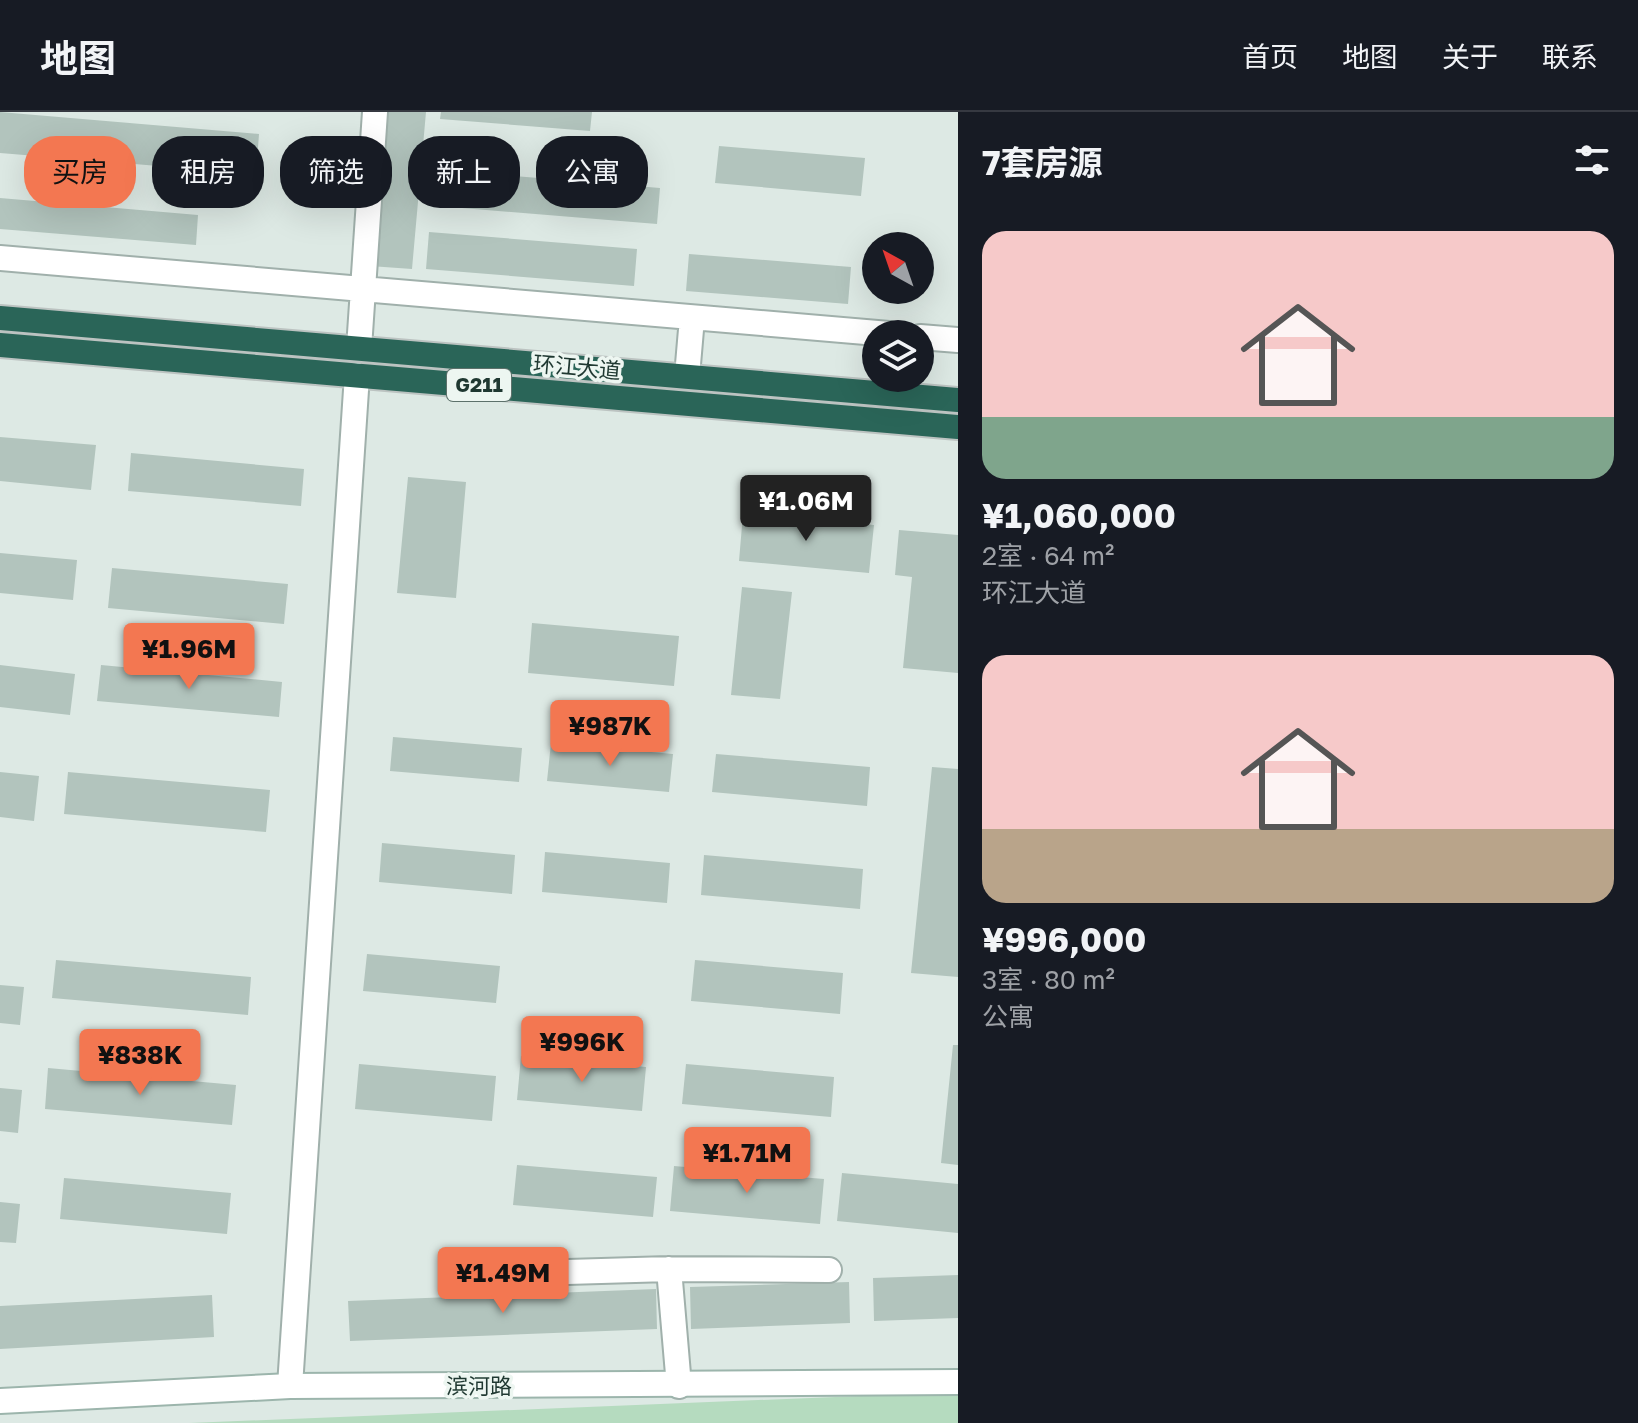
<!DOCTYPE html>
<html lang="zh">
<head>
<meta charset="utf-8">
<style>
  body { margin:0; font-family:"Golos Text","Noto Sans SC",sans-serif; background:#242831; color:#f1f3f6; height:100vh; display:flex; flex-direction:column; font-size:30px; white-space:nowrap }
  * { box-sizing:border-box; margin:0 }
  p { font-size:26px; color:#9ea1a6 }
  .icon { flex:none; width:44px; height:44px; fill:none; stroke:currentColor; stroke-width:2; stroke-linecap:round; stroke-linejoin:round }
  .map { position:relative; flex:1; overflow:hidden }
  .side { display:flex; flex-direction:column; background:#171b24; width:680px }
  .side>* { flex:none }
  .banner { position:absolute; left:24px; top:24px; width:760px; height:72px; display:flex; gap:16px }
  .needle { width:52px; rotate:320deg }
  .controls { position:absolute; left:862px; top:120px; display:grid; gap:16px }
  .controls a { display:grid; place-items:center; width:72px; height:72px; border-radius:50%; background:#171b24; box-shadow:0 8px 32px #0002; font-size:40px }
  .price { position:absolute; translate:-50% -68px; padding:0 18px; border-radius:8px; background:#f37751; color:#111; font-size:26px; line-height:52px; filter:drop-shadow(0 2px 4px #0008) }
  .price::after { content:''; position:absolute; left:50%; top:48px; width:24px; height:18px; margin-left:-12px; background:inherit; clip-path:polygon(0 0,100% 0,50% 100%) }
  .price.active { background:#222; color:#fff }
  ul { padding:0; list-style:none }
  li { display:grid; align-content:center; gap:16px; height:424px; padding:0 24px }
  li span { display:grid; place-items:center; height:248px; border-radius:24px; color:#555 }
  li>.icon { margin-inline-start:auto }
  span .icon { width:144px; height:144px; fill:#fffc; stroke-width:1 }
  li b { font-size:34px }
  h2 { display:flex; justify-content:space-between; align-items:center; height:96px; padding:0 24px; font-size:34px }
  .tag { padding:0 28px; border-radius:32px; background:#171b24; box-shadow:0 8px 32px #0002; font-size:28px; line-height:72px }
  .tag.active { background:#f37751; color:#111 }
  header { display:flex; align-items:center; gap:48px; box-sizing:border-box; height:112px; padding:0 40px; background:#171b24; border-bottom:2px solid #363941 }
  header strong { font-size:38px }
  nav { display:flex; gap:44px; margin-inline-start:auto; font-size:28px }
  main { display:flex; flex:1; min-height:0 }
  .map>svg:first-child { display:block }
</style>
</head>
<body>
<header>
<strong>地图</strong>
<nav><a>首页</a><a>地图</a><a>关于</a><a>联系</a></nav>
</header>
<main>
<div class="map">
<svg width="958" height="1311" viewBox="0 0 958 1311">
  <rect width="100%" height="100%" fill="#dde9e4"/>
  <path fill="#b5dbbf" d="M 958,1280 L 958,1311 L 189,1311 Z"/>
  <path fill="#b2c4bd" d="M 0,0 L 259,22 L 256,62 L 0,41 Z
    M 383,0 L 426,0 L 412,157 L 370,154 Z
    M 441,0 L 592,0 L 590,19 L 440,7 Z
    M 719,34 L 865,46 L 861,84 L 715,71 Z
    M 430,57 L 660,76 L 657,112 L 426,93 Z
    M 0,86 L 198,103 L 196,133 L 0,117 Z
    M 429,120 L 637,137 L 634,174 L 426,157 Z
    M 689,142 L 851,155 L 848,192 L 686,179 Z
    M 0,325 L 96,333 L 91,378 L 0,369 Z
    M 131,341 L 304,357 L 301,394 L 128,379 Z
    M 408,365 L 466,370 L 456,486 L 397,481 Z
    M 743,402 L 874,413 L 869,461 L 739,449 Z
    M 899,418 L 958,423 L 958,561 L 903,556 L 912,465 L 895,463 Z
    M 0,441 L 77,448 L 73,488 L 0,481 Z
    M 112,456 L 288,472 L 284,512 L 108,496 Z
    M 742,475 L 792,480 L 780,587 L 731,583 Z
    M 532,511 L 679,524 L 674,574 L 528,561 Z
    M 0,553 L 75,562 L 70,603 L 0,595 Z
    M 101,553 L 282,570 L 279,605 L 97,589 Z
    M 393,625 L 522,636 L 519,670 L 390,659 Z
    M 551,631 L 673,642 L 669,680 L 547,669 Z
    M 716,642 L 870,655 L 867,694 L 712,680 Z
    M 932,655 L 958,657 L 958,865 L 911,861 Z
    M 0,660 L 39,664 L 34,709 L 0,705 Z
    M 68,660 L 270,678 L 266,720 L 64,702 Z
    M 382,731 L 515,743 L 512,782 L 379,770 Z
    M 545,740 L 670,751 L 667,791 L 542,780 Z
    M 704,743 L 863,757 L 860,797 L 701,783 Z
    M 367,842 L 500,854 L 496,891 L 363,879 Z
    M 56,848 L 251,865 L 248,903 L 52,886 Z
    M 695,848 L 843,861 L 840,902 L 691,889 Z
    M 0,873 L 24,875 L 20,913 L 0,911 Z
    M 953,933 L 958,933 L 958,1053 L 941,1051 Z
    M 521,944 L 646,955 L 642,999 L 517,988 Z
    M 359,952 L 496,964 L 492,1009 L 355,997 Z
    M 686,952 L 834,965 L 831,1005 L 682,992 Z
    M 48,956 L 236,973 L 232,1013 L 45,997 Z
    M 0,976 L 22,978 L 18,1021 L 0,1019 Z
    M 517,1053 L 657,1065 L 653,1105 L 513,1093 Z
    M 674,1054 L 824,1067 L 820,1112 L 670,1099 Z
    M 842,1061 L 958,1072 L 958,1121 L 837,1109 Z
    M 64,1066 L 231,1081 L 227,1122 L 60,1107 Z
    M 0,1090 L 20,1092 L 16,1131 L 0,1130 Z
    M 958,1163 L 958,1206 L 874,1209 L 873,1166 Z
    M 849,1170 L 850,1211 L 691,1217 L 690,1175 Z
    M 656,1177 L 657,1217 L 350,1229 L 348,1189 Z
    M 212,1183 L 214,1225 L 0,1237 L 0,1194 Z"/>
  <g fill="none" stroke-linecap="round" stroke-linejoin="round">
    <defs>
      <path id="street" d="M 0,146 L 889,222
        M 920,225 L 958,228
        M 359,236 L 375,0
        M 687,264 L 692,206
        M 669,1157 L 679,1274
        M 503,1162 L 669,1157 L 829,1158
        M 290,1274 L 357,263"/>
      <path id="secondary" d="M 0,1289 L 290,1274 L 958,1270"/>
      <path id="highway" d="M 0,206 L 958,288
        M 0,233 L 958,315"/>
    </defs>
    <use href="#street" stroke="#a0b0ab" stroke-width="28"/>
    <use href="#secondary" stroke="#9cb5ac" stroke-width="28"/>
    <use href="#highway" stroke="#bcc3c1" stroke-width="28"/>
    <use href="#street" stroke="#fff" stroke-width="24"/>
    <use href="#secondary" stroke="#fff" stroke-width="24"/>
    <use href="#highway" stroke="#2a6558" stroke-width="24"/>
  </g>
  <g text-anchor="middle" stroke-width="7" stroke-linejoin="round" paint-order="stroke">
    <rect fill="#edf6f1" stroke="#5d716b" stroke-width="2" x="447" y="257" width="64" height="32" rx="6"/>
    <g font-size="20" font-weight="bold" fill="#1f3831">
      <text x="479" y="280">G211</text>
    </g>
    <g font-size="22" fill="#1f3831" stroke="#edf6f1">
      <text transform="translate(577 255) rotate(5)" y="8">环江大道</text>
      <text x="479" y="1282">滨河路</text>
    </g>
  </g>
</svg>
<div class="controls">
<a><svg class="needle" viewBox="-14 -14 28 28"><path d="M0-13l5 13h-10z" fill="#e53935"/><path d="M0 13l5-13h-10z" fill="#9ea1a6"/></svg></a>
<a><svg class="icon" aria-label="layers" viewBox="0 0 24 24"><path d="M12 4l9 5-9 5-9-5zM3 14l9 5 9-5"/></svg></a>
</div>
<b class="price active" style="left:806px;top:431px">¥1.06M</b>
<b class="price" style="left:189px;top:579px">¥1.96M</b>
<b class="price" style="left:610px;top:656px">¥987K</b>
<b class="price" style="left:582px;top:972px">¥996K</b>
<b class="price" style="left:140px;top:985px">¥838K</b>
<b class="price" style="left:747px;top:1083px">¥1.71M</b>
<b class="price" style="left:503px;top:1203px">¥1.49M</b>
<div class="banner">
<a class="tag active">买房</a>
<a class="tag">租房</a>
<a class="tag">筛选</a>
<a class="tag">新上</a>
<a class="tag">公寓</a>
</div>
</div>
<section class="side">
<h2>7套房源<svg class="icon" aria-label="filters" viewBox="0 0 24 24"><path d="M4 7h16M4 17h16"/><circle cx="9" cy="7" r="2"/><circle cx="15" cy="17" r="2"/></svg></h2>
<ul>
<li><span style="background:linear-gradient(#f6c9c9 75%,#7fa58c 0)"><svg class="icon" aria-label="home" viewBox="0 0 24 24"><path d="M3 11l9-7 9 7M6 9v11h12V9"/></svg></span><div><b>¥1,060,000</b><p>2室 · 64 m²</p><p>环江大道</p></div></li>
<li><span style="background:linear-gradient(#f6c9c9 70%,#b9a48a 0)"><svg class="icon" aria-label="home" viewBox="0 0 24 24"><path d="M3 11l9-7 9 7M6 9v11h12V9"/></svg></span><div><b>¥996,000</b><p>3室 · 80 m²</p><p>公寓</p></div></li>
</ul>
</section>
</main>
</body>
</html>
